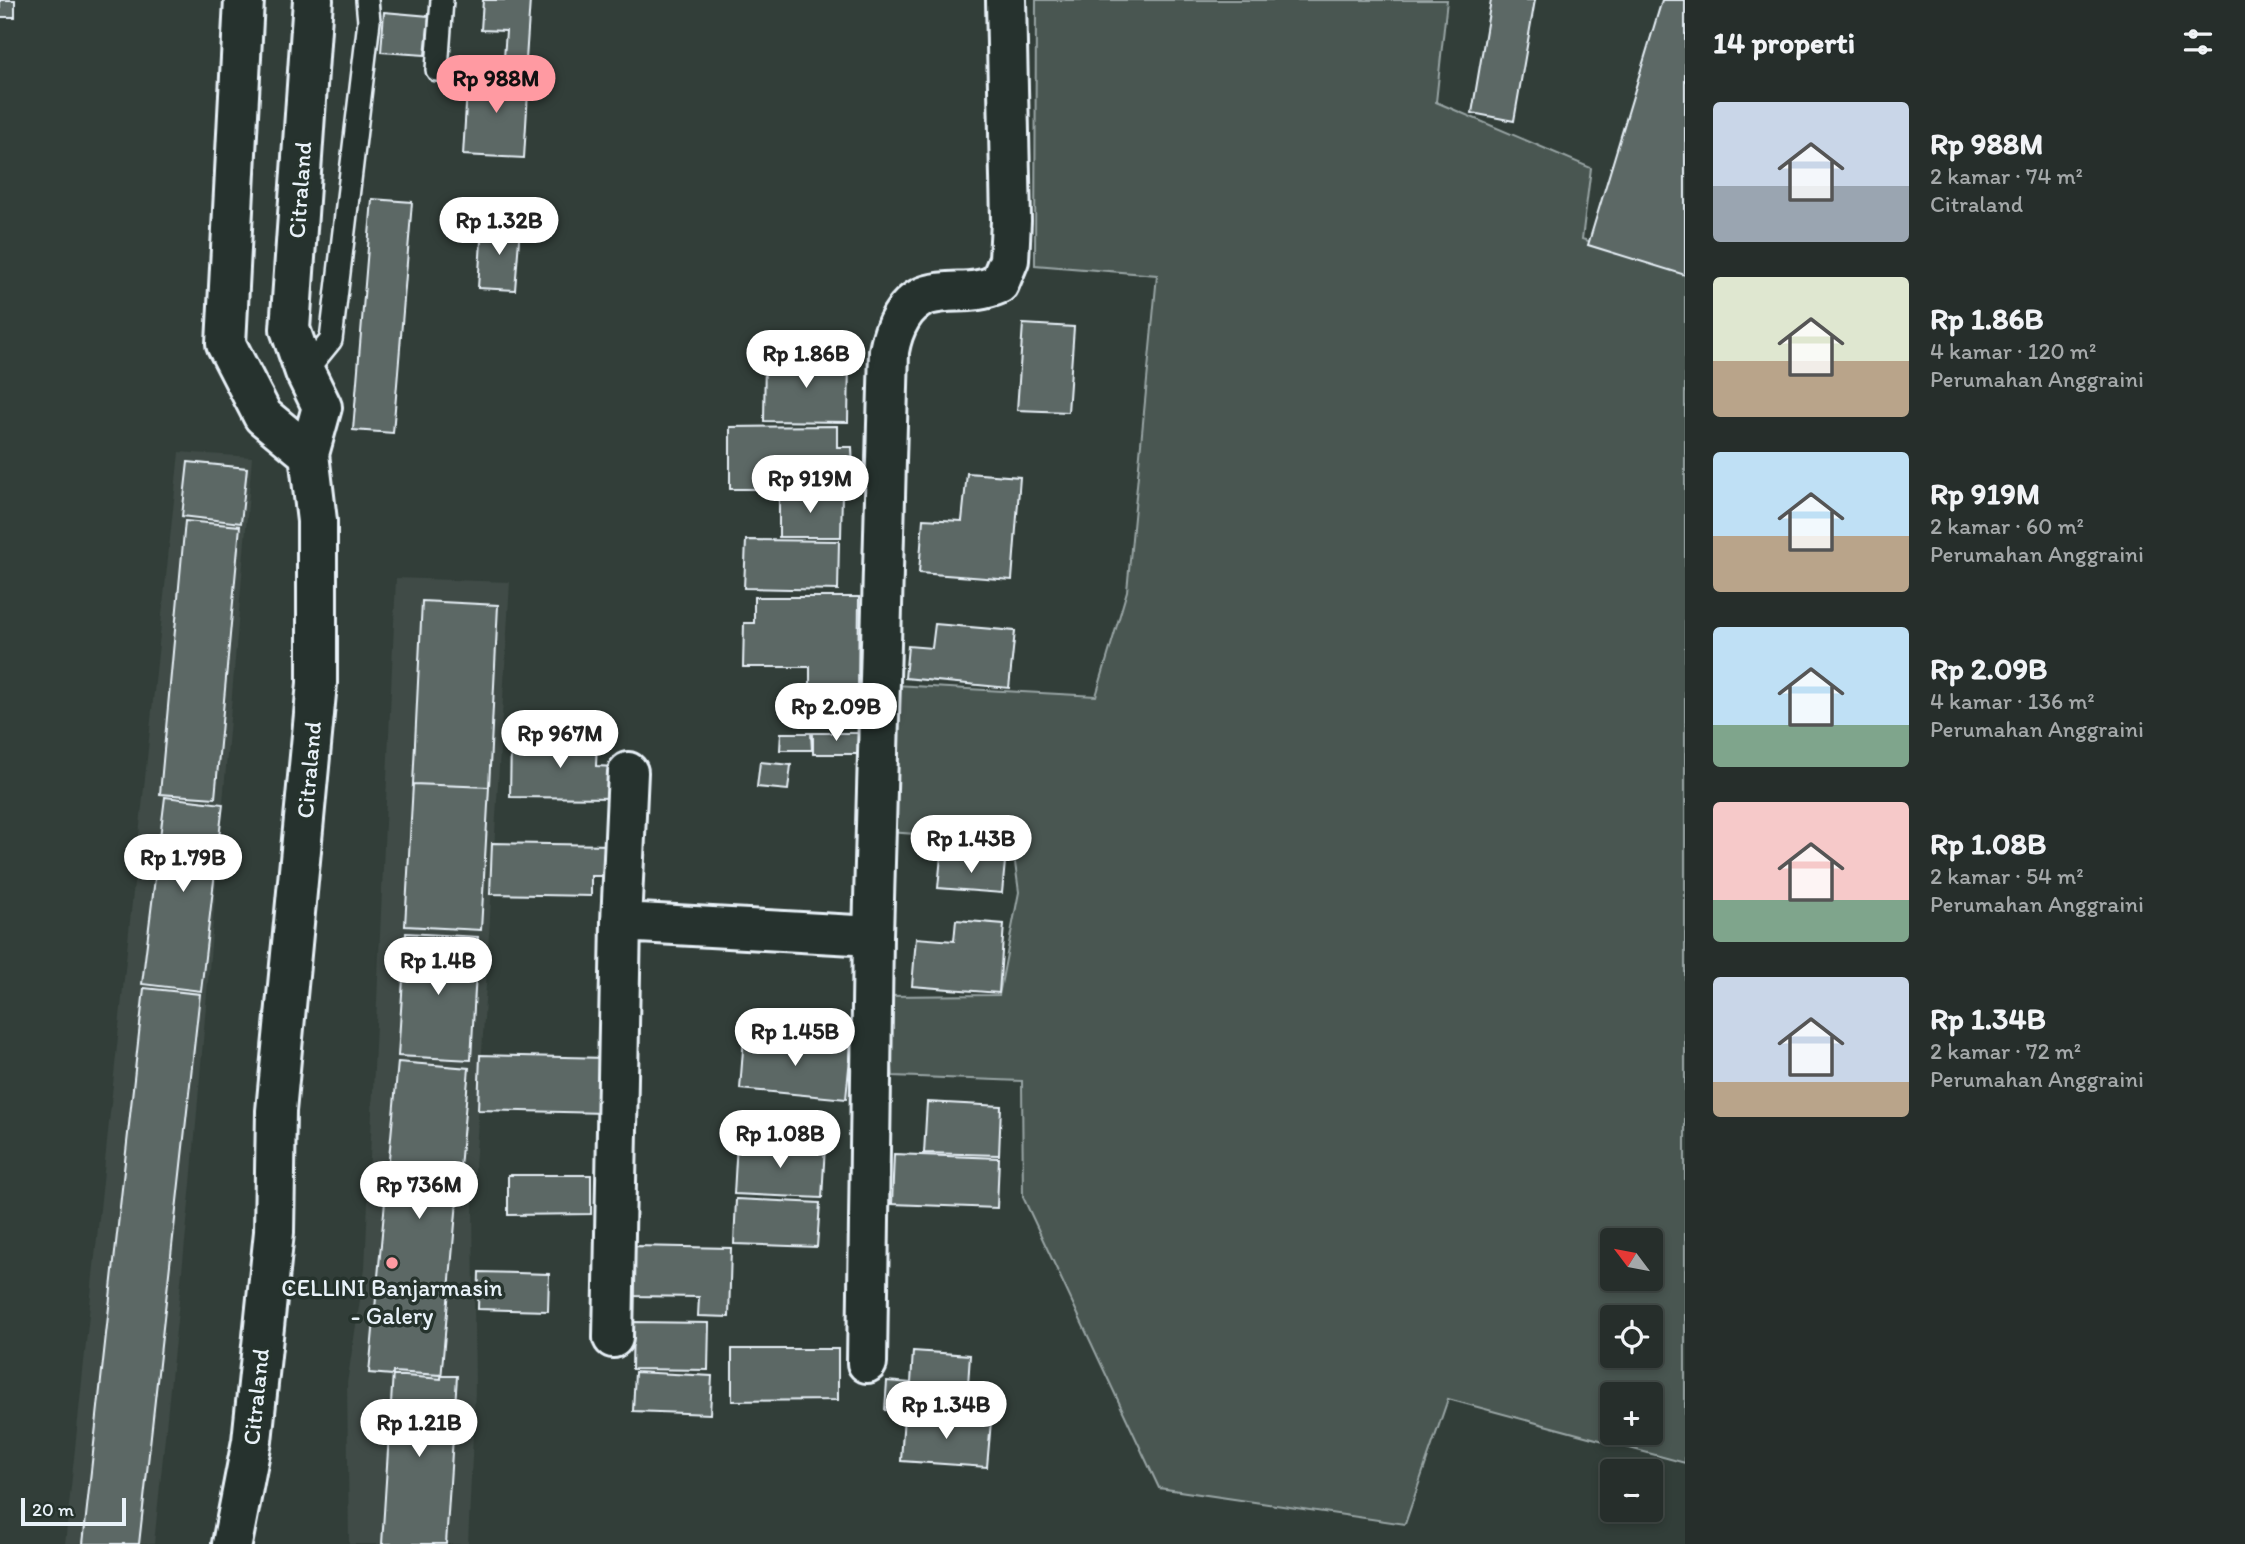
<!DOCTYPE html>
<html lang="id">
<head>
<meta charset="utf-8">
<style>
  body { margin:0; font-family:Itim,sans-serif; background:#2e3633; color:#f1f3f6; height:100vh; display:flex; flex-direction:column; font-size:26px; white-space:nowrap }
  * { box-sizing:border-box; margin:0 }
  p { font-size:23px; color:#a4a8a9 }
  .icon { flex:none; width:38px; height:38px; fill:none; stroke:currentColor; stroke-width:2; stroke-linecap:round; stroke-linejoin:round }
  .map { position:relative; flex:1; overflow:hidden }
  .drawer { display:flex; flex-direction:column; background:#262e2b; width:560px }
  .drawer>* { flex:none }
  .needle { width:46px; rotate:302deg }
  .buttons { position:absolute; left:1600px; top:1228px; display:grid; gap:14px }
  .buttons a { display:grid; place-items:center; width:63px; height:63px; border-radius:7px; background:#262e2b; box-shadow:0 4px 10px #0003,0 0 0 2px #424a47; font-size:35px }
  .scale { position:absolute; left:21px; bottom:18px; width:105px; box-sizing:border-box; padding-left:7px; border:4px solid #e8f1f8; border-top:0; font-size:19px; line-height:24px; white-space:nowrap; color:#e8f1f8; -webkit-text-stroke:5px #26332d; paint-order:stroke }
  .price { position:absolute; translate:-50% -60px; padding:0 16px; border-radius:24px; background:#fff; color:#222; font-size:23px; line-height:46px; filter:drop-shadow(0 2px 4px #0008) }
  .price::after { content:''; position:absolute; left:50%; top:42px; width:21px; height:16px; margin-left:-10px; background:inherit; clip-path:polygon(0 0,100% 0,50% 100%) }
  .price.active { background:#ff9aa2; color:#111 }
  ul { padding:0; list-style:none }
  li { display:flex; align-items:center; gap:21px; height:175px; padding:0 28px }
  li span { display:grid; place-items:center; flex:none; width:196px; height:140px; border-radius:7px; color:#555 }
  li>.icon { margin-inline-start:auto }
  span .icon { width:84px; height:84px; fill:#fffc; stroke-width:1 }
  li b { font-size:30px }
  h2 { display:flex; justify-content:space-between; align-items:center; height:84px; padding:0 28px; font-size:30px }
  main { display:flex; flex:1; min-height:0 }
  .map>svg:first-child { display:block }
</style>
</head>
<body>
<main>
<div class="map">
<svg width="1685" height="1544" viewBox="0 0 1685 1544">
  <rect width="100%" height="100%" fill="#323e39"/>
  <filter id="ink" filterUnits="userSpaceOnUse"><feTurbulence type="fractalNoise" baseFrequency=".0143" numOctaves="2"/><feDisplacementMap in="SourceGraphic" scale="14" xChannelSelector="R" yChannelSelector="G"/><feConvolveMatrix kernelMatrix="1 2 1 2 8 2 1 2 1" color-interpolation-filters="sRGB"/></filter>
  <g filter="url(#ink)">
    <path fill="#3f4b46" d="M 179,452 L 252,457 L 191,1184 L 154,1544 L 65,1544 Z
      M 396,578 L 510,582 L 473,1203 L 475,1391 L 468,1544 L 349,1544 L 347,1383 L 365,1268 Z"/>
    <path fill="#495651" stroke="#98a4a4" stroke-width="2" fill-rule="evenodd" d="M 1036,0 L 1447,0 L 1436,102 L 1591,168 L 1582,239 L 1685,271 L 1685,1463 L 1448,1399 L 1405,1524 L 1159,1488 L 1023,1197 L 1022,1081 L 893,1076 L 885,996 L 999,995 L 1019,892 L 1012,841 L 889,832 L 895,685 L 1096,696 L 1127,591 L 1157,275 L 1035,265 ZM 1612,1241 L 1650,1241 L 1650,1279 L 1612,1279 ZM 1612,1318 L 1650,1318 L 1650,1356 L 1612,1356 ZM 1612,1395 L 1650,1395 L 1650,1433 L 1612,1433 Z"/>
    <path fill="#5c6865" stroke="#e8f1f8" stroke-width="2" d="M 0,0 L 15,0 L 15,17 L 0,17 Z
      M 483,0 L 530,0 L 526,60 L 504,58 L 506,31 L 481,30 Z
      M 1491,0 L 1535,0 L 1514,121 L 1472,113 Z
      M 1662,0 L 1685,0 L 1685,275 L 1588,245 Z
      M 384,12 L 429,16 L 425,55 L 381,52 Z
      M 468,72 L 529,76 L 524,158 L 463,155 Z
      M 372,199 L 412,202 L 393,433 L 353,430 Z
      M 482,225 L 520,227 L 515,290 L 478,288 Z
      M 1023,324 L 1074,327 L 1068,412 L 1017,410 Z
      M 765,359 L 849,360 L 848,422 L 764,421 Z
      M 837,426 L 837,447 L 852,447 L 853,471 L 838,471 L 838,489 L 730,489 L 730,427 Z
      M 188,462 L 247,468 L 241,523 L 182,516 Z
      M 967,473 L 1020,477 L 1012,580 L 919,573 L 923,519 L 962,521 Z
      M 779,493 L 842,494 L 841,537 L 779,537 Z
      M 185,521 L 240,526 L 215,798 L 160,794 Z
      M 746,540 L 839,541 L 838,590 L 744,588 Z
      M 754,597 L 859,597 L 858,692 L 810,692 L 810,667 L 743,667 L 744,623 L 754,623 Z
      M 422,601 L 498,605 L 489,787 L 413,784 Z
      M 935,624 L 1015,631 L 1009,688 L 905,678 L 908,646 L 932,648 Z
      M 781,733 L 811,733 L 812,750 L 780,750 Z
      M 813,733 L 859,733 L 859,754 L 813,754 Z
      M 511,740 L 597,741 L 596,766 L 617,767 L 616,798 L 510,797 Z
      M 760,762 L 791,765 L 788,790 L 757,787 Z
      M 413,784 L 489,787 L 481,930 L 405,926 Z
      M 165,797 L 223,804 L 201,991 L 142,984 Z
      M 492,843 L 614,845 L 614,876 L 591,876 L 591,896 L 490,894 Z
      M 941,856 L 1005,862 L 1002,893 L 938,888 Z
      M 956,920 L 1004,924 L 999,993 L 912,986 L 916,938 L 954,941 Z
      M 406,933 L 478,937 L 471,1060 L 398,1056 Z
      M 144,988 L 200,994 L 139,1544 L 83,1544 Z
      M 744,1037 L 851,1047 L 846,1099 L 740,1089 Z
      M 480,1055 L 606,1058 L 604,1113 L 478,1110 Z
      M 398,1062 L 469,1068 L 441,1379 L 369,1373 Z
      M 927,1102 L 1001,1106 L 999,1155 L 924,1153 Z
      M 737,1142 L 825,1146 L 822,1198 L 734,1194 Z
      M 894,1154 L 999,1158 L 997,1208 L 892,1204 Z
      M 508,1175 L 591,1175 L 591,1214 L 508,1215 Z
      M 736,1199 L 820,1203 L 817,1247 L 734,1244 Z
      M 634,1246 L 731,1248 L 729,1317 L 698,1316 L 699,1297 L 633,1296 Z
      M 479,1272 L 549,1274 L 548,1311 L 478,1309 Z
      M 633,1322 L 709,1323 L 708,1370 L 632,1369 Z
      M 732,1349 L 838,1349 L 838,1400 L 732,1401 Z
      M 913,1351 L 970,1355 L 966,1415 L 885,1410 L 887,1381 L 911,1383 Z
      M 393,1372 L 457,1376 L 446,1544 L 382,1544 Z
      M 635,1372 L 712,1376 L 710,1414 L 633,1411 Z
      M 904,1415 L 991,1421 L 987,1467 L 901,1461 Z"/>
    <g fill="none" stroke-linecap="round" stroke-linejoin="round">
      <defs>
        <path id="service" d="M 437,70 L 442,0
          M 305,372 L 331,340 L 369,21 L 367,0"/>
        <path id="minor" d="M 244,0 L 226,344 L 263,416 L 309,454
          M 621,922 L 873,936
          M 613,1338 L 621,922 L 628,772
          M 867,1363 L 873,936 L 889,351 C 893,329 904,302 928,295 C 953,288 971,296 999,284 L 1009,260 L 1011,221 L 1006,0
          M 232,1544 L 252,1441 L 274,1232 L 276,1111 L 317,683 L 317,521 L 309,454 L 322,407 L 305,372 L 290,329 L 313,0"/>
      </defs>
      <use href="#service" stroke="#e8f1f8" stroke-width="26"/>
      <use href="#minor" stroke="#e8f1f8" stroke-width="44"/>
      <use href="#service" stroke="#26332d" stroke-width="21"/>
      <use href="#minor" stroke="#26332d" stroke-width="38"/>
    </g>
  </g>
  <circle fill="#ff9aa2" stroke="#26332d" stroke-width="2.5" cx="392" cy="1263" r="7"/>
  <g text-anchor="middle" stroke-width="7" stroke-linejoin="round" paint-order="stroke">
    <g font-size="24" fill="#e8f1f8" stroke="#26332d">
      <text transform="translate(300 190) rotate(-86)" y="8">Citraland</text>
      <text transform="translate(309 770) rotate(-85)" y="8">Citraland</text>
      <text transform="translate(256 1397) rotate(-84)" y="8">Citraland</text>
    </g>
    <g font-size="24" fill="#e8f1f8" stroke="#26332d">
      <text x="392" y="1296">CELLINI Banjarmasin<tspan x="392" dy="28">- Galery</tspan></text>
    </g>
  </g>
</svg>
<div class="buttons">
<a><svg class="needle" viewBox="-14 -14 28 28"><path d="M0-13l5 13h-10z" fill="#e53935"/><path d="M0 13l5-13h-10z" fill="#a4a8a9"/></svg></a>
<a><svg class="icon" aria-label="locate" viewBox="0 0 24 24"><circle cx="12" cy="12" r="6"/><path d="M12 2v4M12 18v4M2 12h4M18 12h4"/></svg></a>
<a>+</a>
<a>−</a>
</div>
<div class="scale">20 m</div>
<b class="price active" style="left:496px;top:115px">Rp 988M</b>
<b class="price" style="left:499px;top:257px">Rp 1.32B</b>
<b class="price" style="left:806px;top:390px">Rp 1.86B</b>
<b class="price" style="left:810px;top:515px">Rp 919M</b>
<b class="price" style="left:836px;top:743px">Rp 2.09B</b>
<b class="price" style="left:560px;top:770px">Rp 967M</b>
<b class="price" style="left:971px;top:875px">Rp 1.43B</b>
<b class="price" style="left:183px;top:894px">Rp 1.79B</b>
<b class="price" style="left:438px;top:997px">Rp 1.4B</b>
<b class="price" style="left:795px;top:1068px">Rp 1.45B</b>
<b class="price" style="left:780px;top:1170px">Rp 1.08B</b>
<b class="price" style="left:419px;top:1221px">Rp 736M</b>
<b class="price" style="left:946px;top:1441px">Rp 1.34B</b>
<b class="price" style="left:419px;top:1459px">Rp 1.21B</b>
</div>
<section class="drawer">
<h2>14 properti<svg class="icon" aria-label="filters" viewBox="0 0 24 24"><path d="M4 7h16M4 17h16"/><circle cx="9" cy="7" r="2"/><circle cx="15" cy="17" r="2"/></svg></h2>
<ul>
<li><span style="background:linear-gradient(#c9d6e8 60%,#9aa5b1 0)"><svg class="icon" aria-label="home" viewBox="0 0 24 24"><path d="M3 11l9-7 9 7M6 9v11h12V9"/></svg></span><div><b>Rp 988M</b><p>2 kamar · 74 m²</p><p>Citraland</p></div></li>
<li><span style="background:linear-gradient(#dfe7d0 60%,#b9a48a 0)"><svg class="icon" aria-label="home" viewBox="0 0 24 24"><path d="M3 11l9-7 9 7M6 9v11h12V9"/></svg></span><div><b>Rp 1.86B</b><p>4 kamar · 120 m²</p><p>Perumahan Anggraini</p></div></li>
<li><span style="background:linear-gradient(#bfe0f5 60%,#b9a48a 0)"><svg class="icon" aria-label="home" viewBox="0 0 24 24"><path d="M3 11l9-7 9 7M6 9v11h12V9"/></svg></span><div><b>Rp 919M</b><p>2 kamar · 60 m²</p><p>Perumahan Anggraini</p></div></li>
<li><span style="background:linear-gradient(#bfe0f5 70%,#7fa58c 0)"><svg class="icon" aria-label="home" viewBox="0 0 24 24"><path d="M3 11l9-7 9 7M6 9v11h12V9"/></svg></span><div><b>Rp 2.09B</b><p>4 kamar · 136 m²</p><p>Perumahan Anggraini</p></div></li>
<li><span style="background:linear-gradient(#f6c9c9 70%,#7fa58c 0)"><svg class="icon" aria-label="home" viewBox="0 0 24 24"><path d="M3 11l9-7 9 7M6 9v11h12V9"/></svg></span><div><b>Rp 1.08B</b><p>2 kamar · 54 m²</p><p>Perumahan Anggraini</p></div></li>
<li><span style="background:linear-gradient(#c9d6e8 75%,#b9a48a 0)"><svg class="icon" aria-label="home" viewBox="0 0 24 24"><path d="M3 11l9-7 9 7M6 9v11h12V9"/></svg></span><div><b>Rp 1.34B</b><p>2 kamar · 72 m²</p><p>Perumahan Anggraini</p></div></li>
</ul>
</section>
</main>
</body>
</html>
